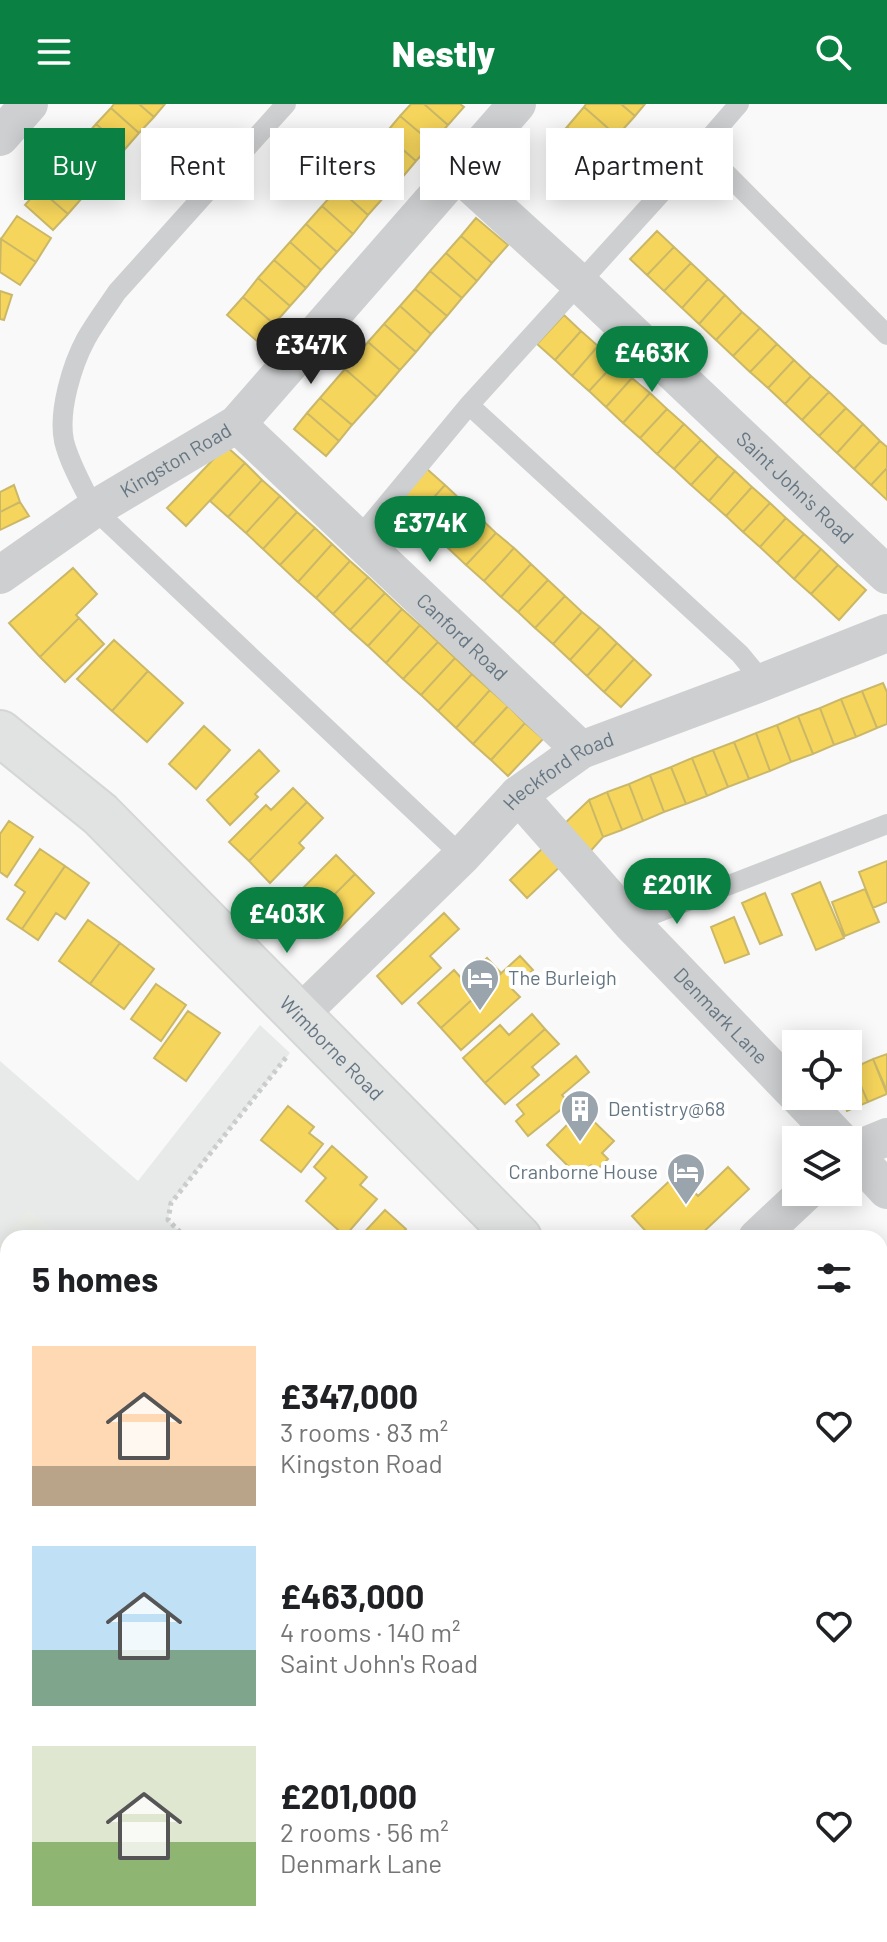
<!DOCTYPE html>
<html lang="en">
<head>
<meta charset="utf-8">
<style>
  body { margin:0; font-family:Barlow,sans-serif; background:#f6f6f6; color:#202124; height:100vh; display:flex; flex-direction:column; font-size:30px; white-space:nowrap }
  * { box-sizing:border-box; margin:0 }
  p { font-size:26px; color:#757577 }
  .icon { flex:none; width:44px; height:44px; fill:none; stroke:currentColor; stroke-width:2; stroke-linecap:round; stroke-linejoin:round }
  .map { position:relative; flex:1; overflow:hidden }
  .side { position:absolute; left:0px; top:1126px; width:888px; height:712px; display:flex; flex-direction:column; background:#fff; border-radius:24px 24px 0 0; box-shadow:0 4px 20px #0003 }
  .side>* { flex:none }
  .top-card { position:absolute; left:24px; top:24px; width:840px; height:72px; display:flex; gap:16px }
  .buttons { position:absolute; left:782px; top:926px; display:grid; gap:16px }
  .buttons a { display:grid; place-items:center; width:80px; height:80px; border-radius:0px; background:#fff; box-shadow:0 4px 20px #0003; font-size:40px }
  .price { position:absolute; translate:-50% -68px; padding:0 18px; border-radius:28px; background:#0b8043; color:#fff; font-size:26px; line-height:52px; filter:drop-shadow(0 2px 4px #0008) }
  .price::after { content:''; position:absolute; left:50%; top:48px; width:24px; height:18px; margin-left:-12px; background:inherit; clip-path:polygon(0 0,100% 0,50% 100%) }
  .price.on { background:#222; color:#fff }
  ul { padding:0; list-style:none }
  li { display:flex; align-items:center; gap:24px; height:200px; padding:0 32px }
  li span { display:grid; place-items:center; flex:none; width:224px; height:160px; border-radius:0px; color:#555 }
  li>.icon { margin-inline-start:auto }
  span .icon { width:96px; height:96px; fill:#fffc; stroke-width:1 }
  li b { font-size:34px }
  h2 { display:flex; justify-content:space-between; align-items:center; height:96px; padding:0 32px; font-size:34px }
  .chip { padding:0 28px; border-radius:0px; background:#fff; box-shadow:0 4px 20px #0003; font-size:28px; line-height:72px }
  .chip.on { background:#0b8043; color:#fff }
  header { display:flex; justify-content:space-between; align-items:center; height:104px; padding:0 32px; background:#0b8043; color:#fff; font-size:36px; font-weight:800 }
  .map>svg:first-child { display:block }
</style>
</head>
<body>
<header><svg class="icon" aria-label="menu" viewBox="0 0 24 24"><path d="M4 6h16M4 12h16M4 18h16"/></svg>Nestly<svg class="icon" aria-label="search" viewBox="0 0 24 24"><circle cx="10" cy="10" r="6"/><path d="M15 15l6 6"/></svg></header>
<div class="map">
<svg width="887" height="1838" viewBox="0 0 887 1838">
  <rect width="100%" height="100%" fill="#f9f9f9"/>
  <path fill="#e8e9e9" d="M 260,921 L 290,949 L 171,1099 L 168,1116 L 186,1134 L 8,1134 L 8,1830 L 412,1830 L 395,1838 L 0,1838 L 0,957 L 138,1077 Z"/>
  <path fill="#e8ebe6" d="M 28,1105 L 64,1134 L 8,1134 L 8,1579 L 0,1589 L 0,1139 Z"/>
  <path fill="#f6d55c" stroke="#cab868" stroke-width="2" d="M 114,0 L 139,0 L 154,13 L 139,29 L 111,4 Z
    M 139,0 L 165,0 L 154,13 Z
    M 411,0 L 424,0 L 448,21 L 432,39 L 400,12 Z
    M 424,0 L 460,0 L 464,3 L 448,21 Z
    M 586,0 L 621,0 L 635,12 L 617,32 L 584,3 Z
    M 621,0 L 645,0 L 635,12 Z
    M 584,3 L 617,32 L 600,52 L 567,23 Z
    M 111,4 L 139,29 L 125,45 L 96,20 Z
    M 400,12 L 432,39 L 416,57 L 385,30 Z
    M 96,20 L 125,45 L 111,62 L 82,36 Z
    M 567,23 L 600,52 L 582,72 L 549,43 Z
    M 385,30 L 416,57 L 400,76 L 369,48 Z
    M 82,36 L 111,62 L 97,78 L 68,53 Z
    M 369,48 L 400,76 L 384,93 L 353,66 Z
    M 68,53 L 97,78 L 82,94 L 53,69 Z
    M 353,66 L 384,93 L 368,111 L 338,84 Z
    M 53,69 L 82,94 L 68,110 L 39,85 Z
    M 338,84 L 368,111 L 353,130 L 322,102 Z
    M 39,85 L 68,110 L 53,126 L 25,101 Z
    M 322,102 L 353,130 L 337,148 L 306,120 Z
    M 17,112 L 51,134 L 36,158 L 1,135 Z
    M 476,114 L 508,141 L 492,159 L 461,132 Z
    M 306,120 L 337,148 L 321,166 L 290,138 Z
    M 657,127 L 674,143 L 647,171 L 630,155 Z
    M 461,132 L 492,159 L 477,177 L 446,149 Z
    M 1,135 L 36,158 L 20,181 L 0,168 Z
    M 290,138 L 321,166 L 306,184 L 274,156 Z
    M 674,143 L 691,159 L 664,187 L 647,171 Z
    M 446,149 L 477,177 L 462,194 L 430,167 Z
    M 274,156 L 306,184 L 290,202 L 258,174 Z
    M 691,159 L 708,175 L 682,204 L 664,187 Z
    M 430,167 L 462,194 L 447,212 L 415,185 Z
    M 258,174 L 290,202 L 274,220 L 243,193 Z
    M 708,175 L 725,191 L 699,220 L 682,204 Z
    M 415,185 L 447,212 L 431,230 L 400,202 Z
    M 0,187 L 12,191 L 4,216 L 0,215 Z
    M 725,191 L 742,208 L 716,236 L 699,220 Z
    M 243,193 L 274,220 L 258,238 L 227,211 Z
    M 400,202 L 431,230 L 416,248 L 384,220 Z
    M 742,208 L 760,224 L 733,252 L 716,236 Z
    M 564,211 L 581,227 L 555,256 L 537,240 Z
    M 384,220 L 416,248 L 400,266 L 368,238 Z
    M 760,224 L 777,240 L 750,268 L 733,252 Z
    M 581,227 L 598,242 L 572,272 L 555,256 Z
    M 368,238 L 400,266 L 377,293 L 345,265 Z
    M 777,240 L 794,256 L 768,284 L 750,268 Z
    M 598,242 L 616,258 L 589,287 L 572,272 Z
    M 794,256 L 811,272 L 785,300 L 768,284 Z
    M 616,258 L 632,274 L 606,303 L 589,287 Z
    M 345,265 L 377,293 L 352,321 L 320,294 Z
    M 811,272 L 829,288 L 802,316 L 785,300 Z
    M 632,274 L 650,289 L 623,319 L 606,303 Z
    M 829,288 L 846,304 L 819,332 L 802,316 Z
    M 650,289 L 667,305 L 640,334 L 623,319 Z
    M 320,294 L 352,321 L 339,337 L 307,309 Z
    M 846,304 L 863,320 L 837,349 L 819,332 Z
    M 667,305 L 684,320 L 657,350 L 640,334 Z
    M 307,309 L 339,337 L 326,352 L 294,325 Z
    M 684,320 L 701,336 L 674,365 L 657,350 Z
    M 863,320 L 880,337 L 854,365 L 837,349 Z
    M 701,336 L 718,352 L 691,381 L 674,365 Z
    M 880,337 L 887,343 L 887,364 L 871,381 L 854,365 Z
    M 226,342 L 245,359 L 186,422 L 167,404 Z
    M 718,352 L 735,367 L 709,397 L 691,381 Z
    M 245,359 L 262,376 L 228,413 L 210,397 Z
    M 887,364 L 887,396 L 871,381 Z
    M 427,365 L 445,381 L 415,414 L 397,398 Z
    M 735,367 L 752,383 L 726,412 L 709,397 Z
    M 262,376 L 280,392 L 246,429 L 228,413 Z
    M 14,381 L 20,398 L 0,408 L 0,388 Z
    M 445,381 L 462,397 L 432,429 L 415,414 Z
    M 752,383 L 770,399 L 743,428 L 726,412 Z
    M 280,392 L 297,408 L 263,445 L 246,429 Z
    M 462,397 L 479,413 L 449,445 L 432,429 Z
    M 20,398 L 29,412 L 0,426 L 0,408 Z
    M 770,399 L 786,414 L 760,443 L 743,428 Z
    M 297,408 L 315,424 L 280,461 L 263,445 Z
    M 479,413 L 496,429 L 466,461 L 449,445 Z
    M 786,414 L 804,430 L 777,459 L 760,443 Z
    M 315,424 L 332,440 L 298,478 L 280,461 Z
    M 496,429 L 514,444 L 484,477 L 466,461 Z
    M 804,430 L 821,445 L 794,475 L 777,459 Z
    M 332,440 L 350,457 L 316,494 L 298,478 Z
    M 514,444 L 531,460 L 501,493 L 484,477 Z
    M 821,445 L 838,461 L 811,490 L 794,475 Z
    M 350,457 L 368,473 L 333,510 L 316,494 Z
    M 531,460 L 548,476 L 518,508 L 501,493 Z
    M 838,461 L 866,486 L 839,516 L 811,490 Z
    M 73,464 L 97,490 L 76,511 L 79,514 L 40,553 L 9,519 Z
    M 368,473 L 385,489 L 350,526 L 333,510 Z
    M 548,476 L 565,492 L 535,524 L 518,508 Z
    M 385,489 L 402,505 L 368,542 L 350,526 Z
    M 565,492 L 582,508 L 553,540 L 535,524 Z
    M 402,505 L 420,521 L 386,559 L 368,542 Z
    M 582,508 L 600,523 L 570,556 L 553,540 Z
    M 79,514 L 104,540 L 65,578 L 40,553 Z
    M 420,521 L 438,538 L 403,575 L 386,559 Z
    M 600,523 L 617,539 L 587,572 L 570,556 Z
    M 114,536 L 148,567 L 112,607 L 77,575 Z
    M 438,538 L 455,554 L 421,591 L 403,575 Z
    M 617,539 L 634,555 L 604,588 L 587,572 Z
    M 455,554 L 472,570 L 438,607 L 421,591 Z
    M 634,555 L 651,571 L 621,603 L 604,588 Z
    M 148,567 L 183,599 L 147,638 L 112,607 Z
    M 472,570 L 490,586 L 456,624 L 438,607 Z
    M 883,579 L 887,588 L 887,620 L 877,624 L 862,587 Z
    M 490,586 L 508,602 L 473,640 L 456,624 Z
    M 862,587 L 877,624 L 856,633 L 841,595 Z
    M 841,595 L 856,633 L 834,641 L 820,604 Z
    M 508,602 L 525,619 L 491,656 L 473,640 Z
    M 820,604 L 834,641 L 813,650 L 798,612 Z
    M 798,612 L 813,650 L 791,658 L 777,621 Z
    M 525,619 L 543,635 L 508,672 L 491,656 Z
    M 777,621 L 791,658 L 770,667 L 756,629 Z
    M 204,622 L 230,646 L 196,685 L 169,660 Z
    M 756,629 L 770,667 L 749,675 L 734,638 Z
    M 734,638 L 749,675 L 728,683 L 713,646 Z
    M 259,646 L 279,667 L 255,690 L 258,693 L 230,721 L 207,696 Z
    M 713,646 L 728,683 L 707,692 L 692,654 Z
    M 692,654 L 707,692 L 686,700 L 671,663 Z
    M 671,663 L 686,700 L 664,708 L 650,671 Z
    M 650,671 L 664,708 L 643,717 L 629,680 Z
    M 629,680 L 643,717 L 622,726 L 607,688 Z
    M 293,684 L 307,698 L 249,757 L 229,738 L 266,701 L 271,706 Z
    M 607,688 L 622,726 L 603,733 L 589,696 Z
    M 589,696 L 603,733 L 588,750 L 562,722 Z
    M 307,698 L 323,714 L 299,739 L 304,744 L 270,779 L 249,757 Z
    M 9,717 L 33,733 L 7,773 L 0,768 L 0,730 Z
    M 549,738 L 567,756 L 527,794 L 510,776 Z
    M 40,745 L 65,762 L 22,825 L 7,815 L 25,788 L 15,781 Z
    M 336,751 L 355,770 L 319,806 L 300,787 Z
    M 887,757 L 887,798 L 873,804 L 859,768 Z
    M 65,762 L 89,779 L 65,815 L 56,809 L 38,836 L 22,825 Z
    M 355,770 L 374,789 L 338,826 L 319,806 Z
    M 820,778 L 844,834 L 816,846 L 792,790 Z
    M 865,785 L 879,818 L 845,832 L 832,798 Z
    M 765,789 L 782,831 L 760,840 L 742,799 Z
    M 444,809 L 459,825 L 430,852 L 441,864 L 402,900 L 377,872 Z
    M 734,813 L 749,850 L 725,859 L 711,823 Z
    M 88,816 L 120,839 L 90,880 L 59,857 Z
    M 120,839 L 154,865 L 124,905 L 90,880 Z
    M 520,852 L 533,866 L 512,885 L 520,893 L 461,946 L 441,924 Z
    M 487,854 L 501,869 L 441,924 L 418,899 L 454,866 L 463,876 Z
    M 156,880 L 186,901 L 161,937 L 131,915 Z
    M 188,907 L 220,929 L 186,977 L 154,954 Z
    M 532,910 L 545,925 L 485,979 L 463,954 L 500,921 L 509,931 Z
    M 545,925 L 559,940 L 532,963 L 539,971 L 505,1000 L 485,979 Z
    M 887,950 L 887,987 L 873,955 Z
    M 576,952 L 589,968 L 562,991 L 569,999 L 528,1032 L 516,1017 L 524,1010 L 517,1001 Z
    M 873,955 L 887,990 L 868,998 L 853,964 Z
    M 853,964 L 868,998 L 847,1007 L 841,992 L 848,992 L 848,966 Z
    M 288,1002 L 314,1023 L 309,1029 L 323,1040 L 301,1068 L 261,1036 Z
    M 582,1006 L 614,1037 L 602,1049 L 608,1055 L 597,1066 L 591,1061 L 579,1073 L 547,1041 Z
    M 332,1042 L 367,1073 L 360,1081 L 377,1095 L 345,1132 L 306,1097 L 326,1074 L 314,1063 Z
    M 728,1063 L 749,1085 L 697,1134 L 652,1134 L 632,1112 L 677,1070 L 698,1092 Z
    M 385,1106 L 406,1125 L 397,1134 L 359,1134 Z
    M 880,1225 L 887,1232 L 887,1305 L 880,1312 Z
    M 887,1311 L 887,1369 L 880,1362 L 880,1314 L 882,1316 Z"/>
  <path fill="#8c8c6e" stroke="#808574" stroke-width="2" d="M 722,1830 L 806,1830 L 806,1838 L 721,1838 Z"/>
  <path fill="#d0d2d3" stroke="#e8e8e8" stroke-width="2" d="M 887,1579 L 887,1776 L 880,1769 L 880,1586 Z"/>
  <g fill="none" stroke-linecap="round" stroke-linejoin="round">
    <defs>
      <g id="secondary">
        <path id="s6" d="M 0,629 L 100,710 L 519,1134"/>
        <path d="M 880,1499 L 887,1506"/>
      </g>
    </defs>
    <use href="#secondary" stroke="#d5d6d7" stroke-width="48"/>
    <path stroke="#cbcccd" stroke-width="5" stroke-dasharray="4 4" stroke-linecap="butt" d="M 186,1134 L 168,1116 L 171,1099 L 288,951
      M 83,1838 L 90,1830
      M 451,1838 L 466,1830"/>
    <path stroke="#cecfd0" stroke-width="20" d="M 286,0 L 117,188 C 107,203 95,219 86,235 C 72,261 58,307 64,337 C 70,361 84,384 94,405 L 462,752
      M 701,44 L 887,231
      M 469,301 L 740,550 L 763,578
      M 358,435 L 469,301 L 673,76 L 739,0
      M 631,819 L 887,720
      M 853,1830 L 861,1838
      M 534,1838 L 552,1830
      M 666,1838 L 666,1830"/>
    <g stroke="#cecfd0" stroke-width="38">
      <path d="M 0,33 L 29,0"/>
      <path id="s1" d="M 456,67 L 579,179 L 887,471"/>
      <path id="s2" d="M 237,320 L 581,646"/>
      <path id="s3" d="M 0,471 L 94,405 L 237,320 L 517,0"/>
      <path id="s4" d="M 518,691 L 631,819 L 796,990"/>
      <path id="s5" d="M 299,911 L 462,752 L 518,691 L 581,646 L 763,578 L 887,529"/>
      <path d="M 798,992 L 840,1036"/>
      <path d="M 848,1044 L 887,1086"/>
      <path d="M 848,1049 L 887,1033"/>
      <path d="M 757,1134 L 806,1088"/>
    </g>
    <use href="#secondary" stroke="#e1e2e2" stroke-width="44"/>
  </g>
  <defs>
    <symbol id="hotel-pin" viewBox="-11 -11 22 30"><path d="M0 17L-7.5 6A9.5 9.5 0 1 1 7.5 6Z" fill="#99a4ac" stroke="#fff"/><path d="M-6-4.5h1.5V1H6V5H4.5V3h-9V5H-6ZM-4 0a1.8 1.8 0 1 1 3.6 0ZM.5 0V-2.5h3Q6-2.5 6 0Z" fill="#fff"/></symbol>
    <symbol id="building-pin" viewBox="-11 -11 22 30"><path d="M0 17L-7.5 6A9.5 9.5 0 1 1 7.5 6Z" fill="#99a4ac" stroke="#fff"/><path d="M-4-6H4V6H1V3H-1V6H-4ZM-2.5-4.3h1.7v1.8h-1.7ZM.8-4.3h1.7v1.8H.8ZM-2.5-1h1.7V.8h-1.7ZM.8-1h1.7V.8H.8Z" fill="#fff"/></symbol>
  </defs>
  <g fill-rule="evenodd">
    <use href="#hotel-pin" x="458" y="852" width="44" height="60"/>
    <use href="#building-pin" x="558" y="983" width="44" height="60"/>
    <use href="#hotel-pin" x="664" y="1046" width="44" height="60"/>
  </g>
  <g text-anchor="middle" stroke-width="8" stroke-linejoin="round" paint-order="stroke">
    <g font-size="20" fill="#657683" stroke="#fff">
      <text dy="7" stroke="none"><textPath href="#s3" startOffset="210">Kingston Road</textPath></text>
      <text dy="7" stroke="none"><textPath href="#s1" startOffset="464">Saint John's Road</textPath></text>
      <text dy="7" stroke="none"><textPath href="#s2" startOffset="310">Canford Road</textPath></text>
      <text dy="7" stroke="none"><textPath href="#s5" startOffset="358">Heckford Road</textPath></text>
      <text dy="7" stroke="none"><textPath href="#s4" startOffset="300">Denmark Lane</textPath></text>
      <text dy="7" stroke="none"><textPath href="#s6" startOffset="458">Wimborne Road</textPath></text>
    </g>
    <g font-size="20" fill="#657683" stroke="#fff" text-anchor="start">
      <text x="508" y="881">The Burleigh</text>
      <text x="608" y="1012">Dentistry@68</text>
      <text x="658" y="1075" text-anchor="end">Cranborne House</text>
    </g>
  </g>
</svg>
<div class="buttons">
<a><svg class="icon" aria-label="locate" viewBox="0 0 24 24"><circle cx="12" cy="12" r="6"/><path d="M12 2v4M12 18v4M2 12h4M18 12h4"/></svg></a>
<a><svg class="icon" aria-label="layers" viewBox="0 0 24 24"><path d="M12 4l9 5-9 5-9-5zM3 14l9 5 9-5"/></svg></a>
</div>
<b class="price on" style="left:311px;top:282px">£347K</b>
<b class="price" style="left:652px;top:290px">£463K</b>
<b class="price" style="left:430px;top:460px">£374K</b>
<b class="price" style="left:677px;top:822px">£201K</b>
<b class="price" style="left:287px;top:851px">£403K</b>
<div class="top-card">
<a class="chip on">Buy</a>
<a class="chip">Rent</a>
<a class="chip">Filters</a>
<a class="chip">New</a>
<a class="chip">Apartment</a>
</div>
<section class="side">
<h2>5 homes<svg class="icon" aria-label="filters" viewBox="0 0 24 24"><path d="M4 7h16M4 17h16"/><circle cx="9" cy="7" r="2"/><circle cx="15" cy="17" r="2"/></svg></h2>
<ul>
<li><span style="background:linear-gradient(#ffd9b3 75%,#b9a48a 0)"><svg class="icon" aria-label="home" viewBox="0 0 24 24"><path d="M3 11l9-7 9 7M6 9v11h12V9"/></svg></span><div><b>£347,000</b><p>3 rooms · 83 m²</p><p>Kingston Road</p></div><svg class="icon" aria-label="heart" viewBox="0 0 24 24"><path d="M12 20l-8-8c-3-5 5-10 8-4 3-6 11-1 8 4z"/></svg></li>
<li><span style="background:linear-gradient(#bfe0f5 65%,#7fa58c 0)"><svg class="icon" aria-label="home" viewBox="0 0 24 24"><path d="M3 11l9-7 9 7M6 9v11h12V9"/></svg></span><div><b>£463,000</b><p>4 rooms · 140 m²</p><p>Saint John's Road</p></div><svg class="icon" aria-label="heart" viewBox="0 0 24 24"><path d="M12 20l-8-8c-3-5 5-10 8-4 3-6 11-1 8 4z"/></svg></li>
<li><span style="background:linear-gradient(#dfe7d0 60%,#8fb573 0)"><svg class="icon" aria-label="home" viewBox="0 0 24 24"><path d="M3 11l9-7 9 7M6 9v11h12V9"/></svg></span><div><b>£201,000</b><p>2 rooms · 56 m²</p><p>Denmark Lane</p></div><svg class="icon" aria-label="heart" viewBox="0 0 24 24"><path d="M12 20l-8-8c-3-5 5-10 8-4 3-6 11-1 8 4z"/></svg></li>
</ul>
</section>
</div>
</body>
</html>
